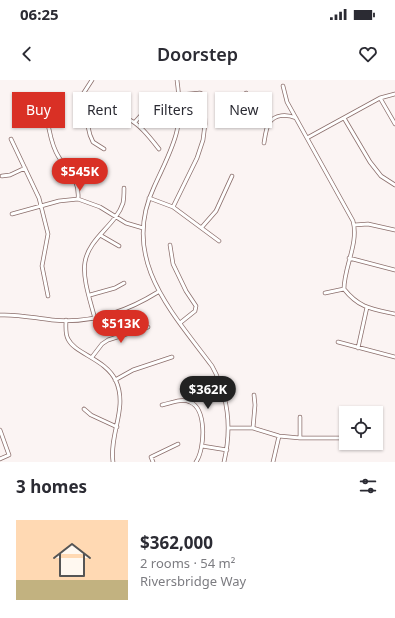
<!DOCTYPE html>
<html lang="en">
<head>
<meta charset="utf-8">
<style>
  body { margin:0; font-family:"Noto Sans",sans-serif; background:#f2f2f3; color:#2b2b33; height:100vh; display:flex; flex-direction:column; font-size:15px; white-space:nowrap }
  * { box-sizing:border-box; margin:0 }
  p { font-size:13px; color:#7c7c81 }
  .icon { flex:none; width:22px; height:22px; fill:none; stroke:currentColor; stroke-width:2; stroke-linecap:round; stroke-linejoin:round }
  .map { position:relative; height:382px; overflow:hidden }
  .side { display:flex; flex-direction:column; background:#fff; flex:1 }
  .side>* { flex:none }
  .guide { position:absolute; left:12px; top:12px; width:371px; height:36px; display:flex; gap:8px }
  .tools { position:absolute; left:339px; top:326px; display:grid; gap:8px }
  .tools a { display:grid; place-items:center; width:44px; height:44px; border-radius:0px; background:#fff; box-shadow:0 1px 3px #0004; font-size:20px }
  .price { position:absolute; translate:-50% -34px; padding:0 9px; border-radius:14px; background:#d93025; color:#fff; font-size:13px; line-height:26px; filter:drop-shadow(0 1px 2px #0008) }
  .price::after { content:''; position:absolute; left:50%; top:24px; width:12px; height:9px; margin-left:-6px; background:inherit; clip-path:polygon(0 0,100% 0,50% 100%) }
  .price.active { background:#222; color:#fff }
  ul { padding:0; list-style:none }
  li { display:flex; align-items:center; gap:12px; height:100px; padding:0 16px }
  li span { display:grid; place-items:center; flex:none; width:112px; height:80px; border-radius:0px; color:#555 }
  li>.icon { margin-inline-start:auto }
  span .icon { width:48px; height:48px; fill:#fffc; stroke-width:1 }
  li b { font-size:17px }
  h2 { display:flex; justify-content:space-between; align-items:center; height:48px; padding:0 16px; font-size:17px }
  .pill { padding:0 14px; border-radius:0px; background:#fff; box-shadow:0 1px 3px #0004; font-size:14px; line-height:36px }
  .pill.active { background:#d93025; color:#fff }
  .status { display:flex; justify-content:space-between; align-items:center; height:28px; padding:0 20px; background:#fff; direction:ltr }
  .status svg { height:11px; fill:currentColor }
  header { display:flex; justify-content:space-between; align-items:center; height:52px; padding:0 16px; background:#fff; font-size:18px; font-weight:600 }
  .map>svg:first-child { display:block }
</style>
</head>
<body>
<div class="status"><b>06:25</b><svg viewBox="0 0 49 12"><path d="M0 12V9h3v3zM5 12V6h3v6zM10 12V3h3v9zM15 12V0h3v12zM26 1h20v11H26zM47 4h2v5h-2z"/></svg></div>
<header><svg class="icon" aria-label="back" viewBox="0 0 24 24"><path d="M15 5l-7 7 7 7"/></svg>Doorstep<svg class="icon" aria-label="heart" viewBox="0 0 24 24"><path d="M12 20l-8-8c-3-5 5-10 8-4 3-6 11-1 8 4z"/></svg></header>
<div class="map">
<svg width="395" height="382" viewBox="0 0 395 382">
  <rect width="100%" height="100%" fill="#fbf4f3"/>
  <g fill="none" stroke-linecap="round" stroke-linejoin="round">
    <defs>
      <path id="minor" d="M 92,0 L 83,14 L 86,38 L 90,55 L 93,62 L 104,69
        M 177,0 C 184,51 174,63 154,107 C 120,179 172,232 212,286 C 229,317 232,348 224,382
        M 283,6 L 287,22 L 353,141 C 359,163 344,187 344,209
        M 246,13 L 257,38 L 268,44
        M 380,18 L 395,44
        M 45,26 C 48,42 49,58 56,72 C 65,91 80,96 78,119
        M 86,38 C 126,31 135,38 159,69
        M 344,38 L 370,82 L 381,96 L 395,105
        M 135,42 L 151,24
        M 307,58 L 380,18 L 395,14
        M 11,59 L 39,118 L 48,154 L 42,186 L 48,216
        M 264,63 C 265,57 266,48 269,43 C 275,34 287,34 296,38
        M 2,96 L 10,95 L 25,88
        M 149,118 L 173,127 L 219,161
        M 173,127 L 197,78 L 203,60 L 205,44 L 204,15 L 200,13 L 179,15
        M 12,134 L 59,121 L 78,119 L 100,127 L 126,143 L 143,148
        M 354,145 L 368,144 L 395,150
        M 202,147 L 216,131 L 232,96
        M 100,155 L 119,166
        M 170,165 L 173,184 L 186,211 L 196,226 L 195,231 L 180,243
        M 349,178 L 395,190
        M 344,209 C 359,228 372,229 395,234
        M 325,213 L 344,209
        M 90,215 L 115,208 L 124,203
        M 0,235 C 18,234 34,238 52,240 C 91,244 126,232 158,212
        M 95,239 C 91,223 82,198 85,182 C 89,158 116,145 123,123 C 124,118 124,112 124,108
        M 66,240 C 66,246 65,254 68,259 C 75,274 106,279 116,301 C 128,328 109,354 113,382
        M 338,262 L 395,277
        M 358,268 L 367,227
        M 92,277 L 102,264 L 108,260 L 148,247
        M 115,300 L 133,290 L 172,277
        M 162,325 C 171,323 182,318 190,322 C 207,329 205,369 196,382
        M 84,329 L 91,335 L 117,347
        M 229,348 L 253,348 L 279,356 L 300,358 L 346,358
        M 253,348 L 255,325 L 254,315
        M 0,350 L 9,375 L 0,379
        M 300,358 L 300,337
        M 202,366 L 227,370
        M 153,382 L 151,377 L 178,364
        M 273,382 L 279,356"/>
    </defs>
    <use href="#minor" stroke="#8b6e6b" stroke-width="4.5"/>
    <use href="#minor" stroke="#fff" stroke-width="3"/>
  </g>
</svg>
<div class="tools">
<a><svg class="icon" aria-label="locate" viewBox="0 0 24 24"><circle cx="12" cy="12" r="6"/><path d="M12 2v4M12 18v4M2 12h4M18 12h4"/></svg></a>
</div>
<b class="price" style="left:80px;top:112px">$545K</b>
<b class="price" style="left:121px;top:264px">$513K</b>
<b class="price active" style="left:208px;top:330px">$362K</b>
<div class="guide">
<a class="pill active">Buy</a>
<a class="pill">Rent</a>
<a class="pill">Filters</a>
<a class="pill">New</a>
</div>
</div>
<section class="side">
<h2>3 homes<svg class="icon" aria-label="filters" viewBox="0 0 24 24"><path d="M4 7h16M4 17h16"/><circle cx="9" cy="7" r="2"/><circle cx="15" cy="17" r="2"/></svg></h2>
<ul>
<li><span style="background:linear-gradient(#ffd9b3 75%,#c2b280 0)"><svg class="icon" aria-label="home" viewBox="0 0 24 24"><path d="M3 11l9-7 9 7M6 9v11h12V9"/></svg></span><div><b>$362,000</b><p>2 rooms · 54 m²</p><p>Riversbridge Way</p></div></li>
</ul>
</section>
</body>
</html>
